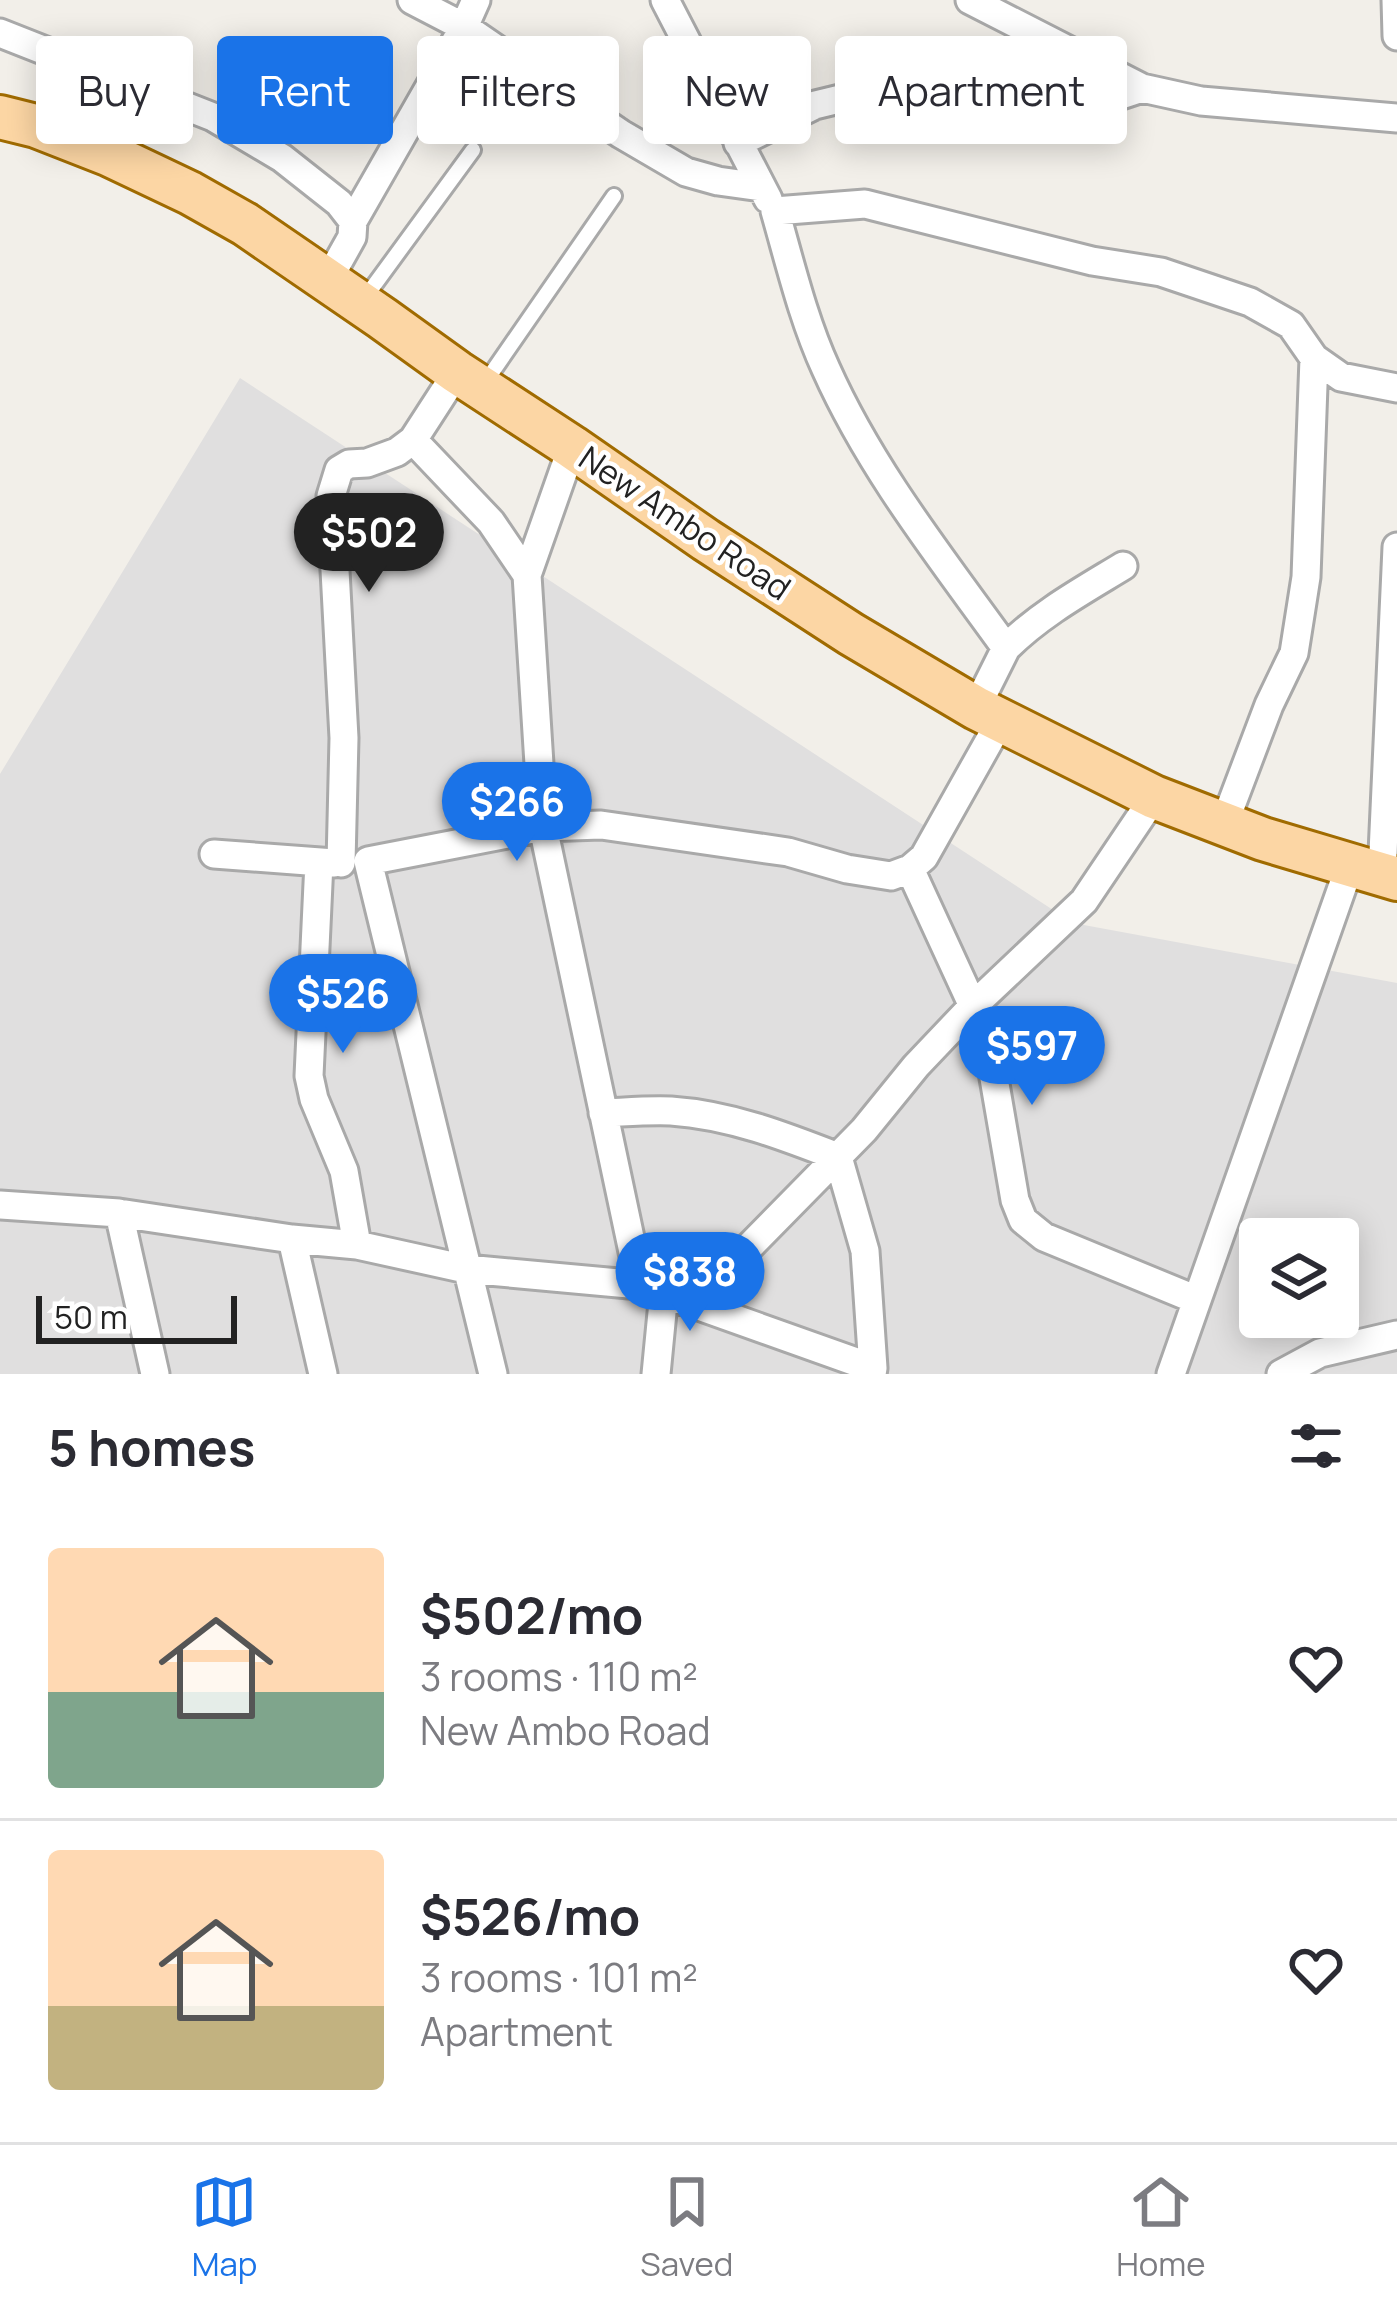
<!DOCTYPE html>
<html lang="en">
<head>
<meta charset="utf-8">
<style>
  body { margin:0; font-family:Manrope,sans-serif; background:#f7f7f7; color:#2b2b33; height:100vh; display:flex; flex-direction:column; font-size:45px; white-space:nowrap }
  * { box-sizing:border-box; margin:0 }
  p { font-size:39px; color:#7c7c81 }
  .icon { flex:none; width:66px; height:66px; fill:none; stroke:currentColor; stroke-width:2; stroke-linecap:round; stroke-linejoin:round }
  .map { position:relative; height:1374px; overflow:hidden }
  .side { display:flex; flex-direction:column; background:#fff; flex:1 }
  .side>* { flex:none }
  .guide { position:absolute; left:36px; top:36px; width:1326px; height:108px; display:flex; gap:24px }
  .buttons { position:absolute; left:1239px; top:1218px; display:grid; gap:24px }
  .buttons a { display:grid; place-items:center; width:120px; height:120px; border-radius:12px; background:#fff; box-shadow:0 6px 30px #0003; font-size:60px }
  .scale { position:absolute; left:36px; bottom:30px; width:201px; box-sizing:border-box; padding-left:12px; border:6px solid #222; border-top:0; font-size:33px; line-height:42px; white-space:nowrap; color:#222; -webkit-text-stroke:9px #fff; paint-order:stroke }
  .price { position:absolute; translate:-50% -102px; padding:0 27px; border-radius:42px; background:#1a73e8; color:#fff; font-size:39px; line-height:78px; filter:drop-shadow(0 3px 6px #0008) }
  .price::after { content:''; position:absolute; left:50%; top:72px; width:36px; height:27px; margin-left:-18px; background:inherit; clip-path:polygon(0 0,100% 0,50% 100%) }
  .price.active { background:#222; color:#fff }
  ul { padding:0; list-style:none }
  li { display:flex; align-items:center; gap:36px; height:300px; padding:0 48px }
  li+li { border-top:3px solid #e1e1e2 }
  li span { display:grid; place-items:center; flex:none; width:336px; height:240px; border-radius:12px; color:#555 }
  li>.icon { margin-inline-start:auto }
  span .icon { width:144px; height:144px; fill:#fffc; stroke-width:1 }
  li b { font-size:51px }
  h2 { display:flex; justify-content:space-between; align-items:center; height:144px; padding:0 48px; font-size:51px }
  .pill { padding:0 42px; border-radius:12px; background:#fff; box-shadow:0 6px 30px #0003; font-size:42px; line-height:108px }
  .pill.active { background:#1a73e8; color:#fff }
  .tab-bar { display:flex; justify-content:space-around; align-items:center; height:168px; border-top:3px solid #e1e1e2; background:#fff; font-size:33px; color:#7c7c81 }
  .tab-bar a { display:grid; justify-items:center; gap:6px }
  .tab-bar .active { color:#1a73e8 }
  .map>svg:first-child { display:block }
</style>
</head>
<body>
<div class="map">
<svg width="1397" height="1374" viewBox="0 0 1397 1374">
  <rect width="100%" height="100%" fill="#f2efe9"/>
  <path fill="#e0dfdf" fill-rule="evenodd" d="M 240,378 L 1073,923 L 1397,983 L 1397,1374 L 0,1374 L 0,774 ZM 1260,1239 L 1338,1239 L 1338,1317 L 1260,1317 Z"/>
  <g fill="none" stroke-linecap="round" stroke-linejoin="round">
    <defs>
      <path id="lane" d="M 364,299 L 473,150
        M 484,384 L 614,196"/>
      <path id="street" d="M 412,0 L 464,27 L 621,134 L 686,172 L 718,181 L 761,187
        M 665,0 L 768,199
        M 970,0 L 1142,88 L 1201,101 L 1397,118
        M 1396,0 L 1397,36
        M 0,33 L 213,117 L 282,158 L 339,203 L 353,221
        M 738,143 L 815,105 L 844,98 L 895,94 L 1066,104 L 1112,98 L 1142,88
        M 328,280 L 352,237 L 353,221 L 464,27 L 476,0
        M 413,440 L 491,522 L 527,575
        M 1006,648 C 1040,614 1082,591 1123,566
        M 976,708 L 1006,648 C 942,559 871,470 826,369 C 803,319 790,263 775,211 L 865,204 L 1092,261 L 1161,272 L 1250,302 L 1291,325 L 1314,358 L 1341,377 L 1397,388
        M 1224,824 L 1269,705 L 1294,653 L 1306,577 L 1314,358
        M 214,854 L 334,863
        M 319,862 L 309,1076 L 314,1099 L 344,1171 L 357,1245
        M 341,863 L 344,738 L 331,496 L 339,470 L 349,464 L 367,463 L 397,452 L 413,440 L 457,372
        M 910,869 L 973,1006 L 990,1055 L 1015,1200 L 1023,1220 L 1044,1237 L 1197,1300
        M 1382,875 L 1397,547
        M 603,1113 C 626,1112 649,1110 671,1111 C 730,1115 784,1136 838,1157 L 865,1251 L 873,1368
        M 0,1205 L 119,1213 L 292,1239 L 357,1245 L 466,1269 L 640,1285 L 543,827 L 527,575 L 572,447
        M 119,1213 L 155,1374
        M 292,1239 L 323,1374
        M 640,1285 L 873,1368 L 872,1374
        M 693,1304 L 864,1130 L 916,1066 L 973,1006 L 1084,901 L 1154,797
        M 493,1374 L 368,861 L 543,827 L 601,825 L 788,852 L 847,869 L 891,876 L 910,869 L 924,857 L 1001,720
        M 656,1374 L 664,1292
        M 1171,1374 L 1350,865
        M 1281,1374 L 1320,1353 L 1397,1335"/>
      <path id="primary" d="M 0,117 L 36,126 L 110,155 L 190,193 L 245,224 L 382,318 L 457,372 L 572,447 L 706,540 L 851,634 L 976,708 L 1154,797 L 1263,839 L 1397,879"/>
    </defs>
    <use href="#lane" stroke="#a9a9a9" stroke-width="20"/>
    <use href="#street" stroke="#a9a9a9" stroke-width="33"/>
    <use href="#primary" stroke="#a06b00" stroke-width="48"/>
    <use href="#lane" stroke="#fff" stroke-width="14"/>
    <use href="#street" stroke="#fff" stroke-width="27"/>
    <use href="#primary" stroke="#fcd6a4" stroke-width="42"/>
  </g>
  <g text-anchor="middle" stroke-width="9" stroke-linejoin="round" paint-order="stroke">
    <g font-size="33" fill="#222" stroke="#fff">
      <text transform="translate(685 523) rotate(34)" y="12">New Ambo Road</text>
    </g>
  </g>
</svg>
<div class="buttons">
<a><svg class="icon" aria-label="layers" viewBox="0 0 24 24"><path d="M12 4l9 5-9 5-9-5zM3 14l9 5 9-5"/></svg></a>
</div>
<div class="scale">50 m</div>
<b class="price active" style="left:369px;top:595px">$502</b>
<b class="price" style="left:517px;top:864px">$266</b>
<b class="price" style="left:343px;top:1056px">$526</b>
<b class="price" style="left:1032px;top:1108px">$597</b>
<b class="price" style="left:690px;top:1334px">$838</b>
<div class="guide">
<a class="pill">Buy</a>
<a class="pill active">Rent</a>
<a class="pill">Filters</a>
<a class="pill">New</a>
<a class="pill">Apartment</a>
</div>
</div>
<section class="side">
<h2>5 homes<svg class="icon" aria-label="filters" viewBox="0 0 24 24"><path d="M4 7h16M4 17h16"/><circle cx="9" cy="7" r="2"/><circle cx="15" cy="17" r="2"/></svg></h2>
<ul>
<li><span style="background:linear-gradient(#ffd9b3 60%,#7fa58c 0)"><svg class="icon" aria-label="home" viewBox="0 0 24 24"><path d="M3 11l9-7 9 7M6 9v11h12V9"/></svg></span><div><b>$502/mo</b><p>3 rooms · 110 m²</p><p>New Ambo Road</p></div><svg class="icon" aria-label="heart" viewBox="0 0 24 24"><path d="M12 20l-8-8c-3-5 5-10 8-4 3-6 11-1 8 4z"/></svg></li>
<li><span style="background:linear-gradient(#ffd9b3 65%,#c2b280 0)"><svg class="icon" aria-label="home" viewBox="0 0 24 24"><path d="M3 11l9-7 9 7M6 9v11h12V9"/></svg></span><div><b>$526/mo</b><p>3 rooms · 101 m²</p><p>Apartment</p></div><svg class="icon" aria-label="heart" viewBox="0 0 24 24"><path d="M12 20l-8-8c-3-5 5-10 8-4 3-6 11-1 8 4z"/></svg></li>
</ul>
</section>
<nav class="tab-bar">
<a class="active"><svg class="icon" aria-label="map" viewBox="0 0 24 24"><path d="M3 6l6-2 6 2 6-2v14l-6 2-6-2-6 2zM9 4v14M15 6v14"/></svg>Map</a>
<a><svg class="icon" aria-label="saved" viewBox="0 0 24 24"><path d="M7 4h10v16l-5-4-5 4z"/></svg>Saved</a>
<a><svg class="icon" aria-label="home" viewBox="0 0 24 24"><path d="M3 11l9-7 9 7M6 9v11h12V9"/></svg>Home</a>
</nav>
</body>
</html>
